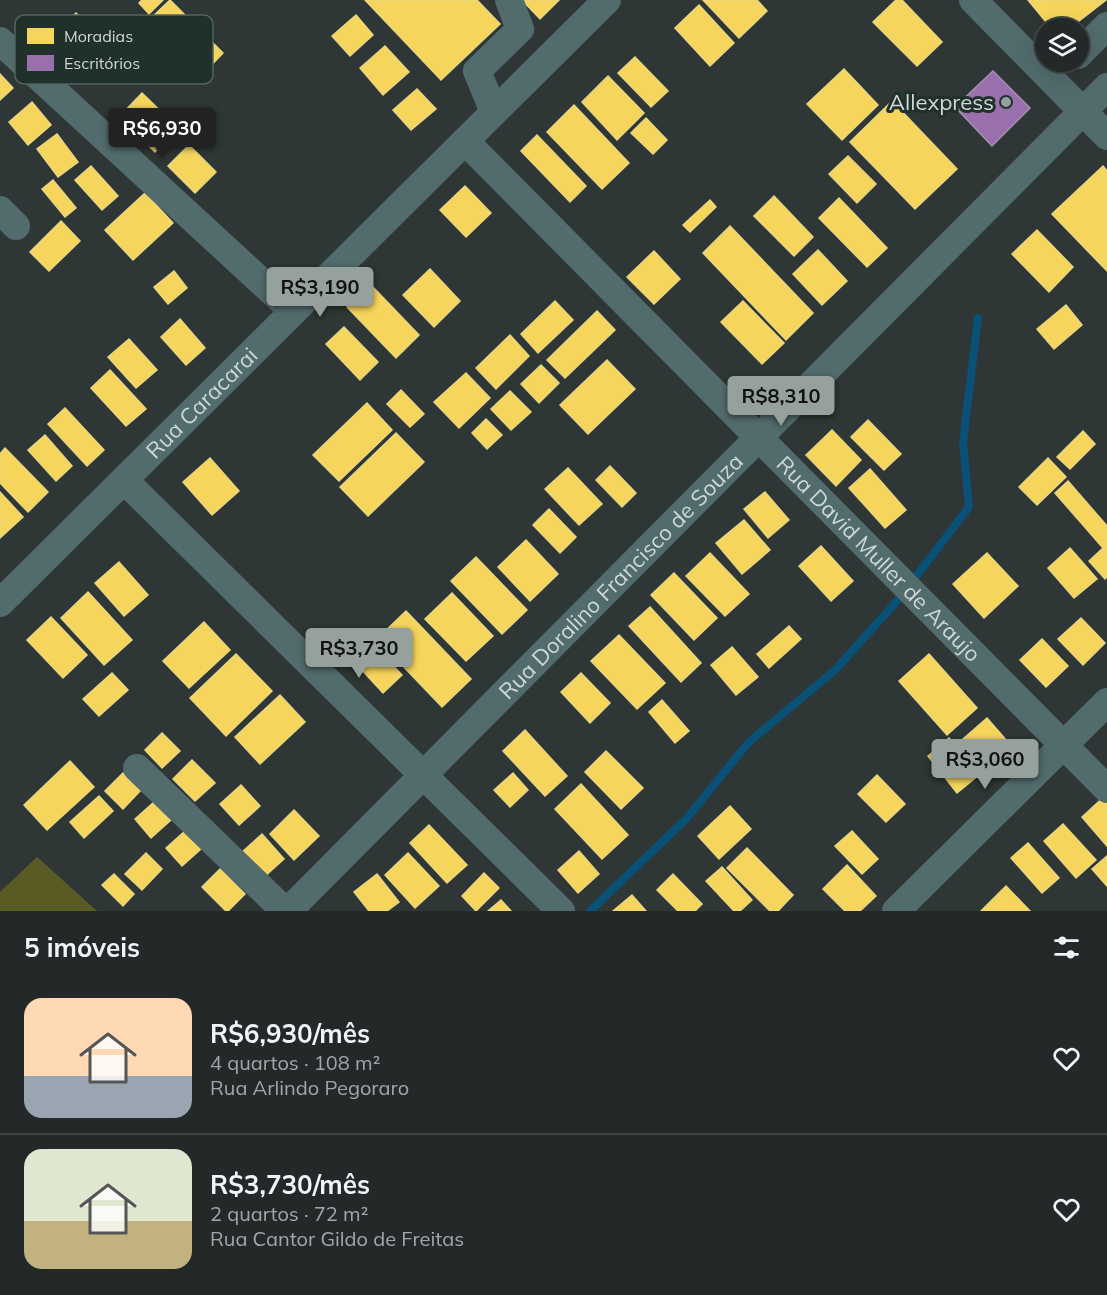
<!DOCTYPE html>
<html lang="pt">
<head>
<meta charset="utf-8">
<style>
  body { margin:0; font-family:Mulish,sans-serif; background:#2e3534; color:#f1f3f6; height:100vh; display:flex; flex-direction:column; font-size:22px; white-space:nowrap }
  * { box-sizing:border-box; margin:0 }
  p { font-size:20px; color:#a2a6a8 }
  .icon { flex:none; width:33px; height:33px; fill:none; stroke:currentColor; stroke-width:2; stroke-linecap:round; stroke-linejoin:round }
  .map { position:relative; height:911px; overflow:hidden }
  .panel { display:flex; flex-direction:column; background:#222928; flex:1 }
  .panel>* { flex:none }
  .buttons { position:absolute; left:1035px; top:18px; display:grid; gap:12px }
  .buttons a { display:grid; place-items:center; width:54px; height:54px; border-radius:50%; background:#222928; box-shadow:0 6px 24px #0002,0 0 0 2px #3f4545; font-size:30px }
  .price { position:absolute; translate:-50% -51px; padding:0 14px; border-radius:6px; background:#96a09d; color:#111; font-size:20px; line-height:39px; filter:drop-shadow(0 2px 3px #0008) }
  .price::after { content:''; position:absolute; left:50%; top:36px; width:18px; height:14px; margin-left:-9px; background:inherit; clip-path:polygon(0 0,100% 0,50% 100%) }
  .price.selected { background:#222; color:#fff }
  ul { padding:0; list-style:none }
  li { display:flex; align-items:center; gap:18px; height:150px; padding:0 24px }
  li+li { border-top:2px solid #3f4545 }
  li span { display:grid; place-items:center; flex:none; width:168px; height:120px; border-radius:18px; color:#555 }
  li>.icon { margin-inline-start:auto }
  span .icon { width:72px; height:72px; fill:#fffc; stroke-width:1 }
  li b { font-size:26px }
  h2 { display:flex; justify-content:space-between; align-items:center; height:72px; padding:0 24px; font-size:26px }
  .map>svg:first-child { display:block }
</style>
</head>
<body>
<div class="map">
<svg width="1107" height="911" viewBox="0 0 1107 911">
  <rect width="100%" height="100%" fill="#2e3735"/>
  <path fill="#5a5b24" d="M 37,857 L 97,911 L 0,911 L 0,892 Z"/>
  <path fill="#f6d55c" stroke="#ead680" stroke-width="1.5" d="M 142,0 L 163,0 L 149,14 L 139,3 Z
    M 170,0 L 223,53 L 200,77 L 146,23 Z
    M 365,0 L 477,0 L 500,24 L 441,80 Z
    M 522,0 L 559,0 L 540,19 Z
    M 703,0 L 757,0 L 767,11 L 739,38 Z
    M 896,0 L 902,0 L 942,42 L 917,66 L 873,22 Z
    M 1028,0 L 1106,0 L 1070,28 L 1051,28 Z
    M 699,5 L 734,43 L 710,66 L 675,28 Z
    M 76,13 L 115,51 L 89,77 L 50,39 Z
    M 356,15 L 373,35 L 350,56 L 332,36 Z
    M 385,46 L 409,72 L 383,95 L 360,68 Z
    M 635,57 L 668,91 L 651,107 L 618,73 Z
    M 844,69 L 878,105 L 842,140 L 807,104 Z
    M 0,74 L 13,88 L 0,100 Z
    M 608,76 L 644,113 L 617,140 L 582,102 Z
    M 417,89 L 436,109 L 411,130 L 393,110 Z
    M 142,93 L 178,128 L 155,152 L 119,117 Z
    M 892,101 L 957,169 L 915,209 L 850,142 Z
    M 32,102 L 51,125 L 28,145 L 9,122 Z
    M 574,105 L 629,163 L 602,189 L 547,132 Z
    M 646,118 L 667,140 L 653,154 L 631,133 Z
    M 57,134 L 78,162 L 58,177 L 37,149 Z
    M 537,135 L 586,186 L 570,202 L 521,151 Z
    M 189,145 L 216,172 L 195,193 L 168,166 Z
    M 848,156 L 876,184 L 857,203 L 829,174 Z
    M 91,166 L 118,196 L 102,210 L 75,180 Z
    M 1103,166 L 1107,171 L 1107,271 L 1052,214 Z
    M 53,180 L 76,208 L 65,217 L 42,189 Z
    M 465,186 L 491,213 L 466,237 L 440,210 Z
    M 145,193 L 173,223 L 133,260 L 105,230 Z
    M 774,196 L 813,237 L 794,256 L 754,216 Z
    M 839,198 L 887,248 L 867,267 L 819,218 Z
    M 710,200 L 716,207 L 690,232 L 683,225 Z
    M 61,221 L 80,241 L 49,271 L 30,252 Z
    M 730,226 L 813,313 L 786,340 L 703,253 Z
    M 1037,230 L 1073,267 L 1049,292 L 1012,254 Z
    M 818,250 L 847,281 L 822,305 L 793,274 Z
    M 654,251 L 680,279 L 654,304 L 627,277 Z
    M 430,269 L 460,301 L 434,327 L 403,295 Z
    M 174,271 L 187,288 L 168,304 L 154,287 Z
    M 371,285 L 419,335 L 396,358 L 347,307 Z
    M 555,301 L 573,320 L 538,353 L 521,334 Z
    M 743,301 L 784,343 L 762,364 L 721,322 Z
    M 1066,305 L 1082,325 L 1054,349 L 1037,329 Z
    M 597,311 L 615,330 L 565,378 L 547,360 Z
    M 180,319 L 205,348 L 186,365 L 161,337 Z
    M 344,327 L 378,362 L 360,380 L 326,344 Z
    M 510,335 L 529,356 L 496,389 L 476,368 Z
    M 129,339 L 157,370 L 136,388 L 108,357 Z
    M 607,360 L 635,389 L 588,434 L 560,405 Z
    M 541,365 L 559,383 L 539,403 L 521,384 Z
    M 110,370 L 146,409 L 126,426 L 91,388 Z
    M 466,373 L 490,398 L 459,428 L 434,402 Z
    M 401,390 L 424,414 L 410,427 L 387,404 Z
    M 510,391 L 531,412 L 511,430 L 491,409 Z
    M 367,403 L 392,430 L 339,481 L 313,455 Z
    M 65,408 L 104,450 L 87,466 L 48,424 Z
    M 486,419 L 502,435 L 487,449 L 472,433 Z
    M 868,420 L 901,454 L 884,470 L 851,437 Z
    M 832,430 L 861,460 L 836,486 L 806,455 Z
    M 1083,431 L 1095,444 L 1070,469 L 1057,457 Z
    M 396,433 L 424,462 L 368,516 L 340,487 Z
    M 45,435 L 72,466 L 56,481 L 28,450 Z
    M 5,448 L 48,492 L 28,512 L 0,483 L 0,454 Z
    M 210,458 L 239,491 L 212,515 L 183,482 Z
    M 1048,458 L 1066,477 L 1037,505 L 1019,487 Z
    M 610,466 L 636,493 L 622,507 L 596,480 Z
    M 568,468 L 602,504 L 579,525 L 545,489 Z
    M 870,469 L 906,510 L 885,528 L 849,488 Z
    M 1068,481 L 1107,526 L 1107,577 L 1105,579 L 1089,561 L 1103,548 L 1055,493 Z
    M 0,492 L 23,517 L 0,538 Z
    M 765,492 L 789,520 L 768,538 L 744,509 Z
    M 549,509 L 576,537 L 560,553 L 533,525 Z
    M 744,520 L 770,550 L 742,574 L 716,543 Z
    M 526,540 L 558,574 L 530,601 L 498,567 Z
    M 821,546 L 853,581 L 831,601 L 799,566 Z
    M 1070,548 L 1097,579 L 1074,598 L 1048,568 Z
    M 710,553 L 749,594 L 725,616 L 686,576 Z
    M 987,553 L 1018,586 L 984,618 L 953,584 Z
    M 476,557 L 527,610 L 502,634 L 451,581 Z
    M 119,562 L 148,595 L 124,616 L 95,583 Z
    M 674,573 L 717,618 L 694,640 L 651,595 Z
    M 88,592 L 132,640 L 104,665 L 61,618 Z
    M 452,593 L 493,636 L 466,661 L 425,619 Z
    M 650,607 L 701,663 L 681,682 L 629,626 Z
    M 406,611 L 471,679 L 442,707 L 377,639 Z
    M 51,617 L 87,655 L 63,678 L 27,640 Z
    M 1081,618 L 1105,643 L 1083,665 L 1058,639 Z
    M 204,622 L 230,650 L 189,688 L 163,661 Z
    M 789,626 L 801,639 L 769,668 L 757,654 Z
    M 619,635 L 665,683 L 637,709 L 591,661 Z
    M 1042,639 L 1068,666 L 1046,687 L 1020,660 Z
    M 732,647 L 758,677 L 736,695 L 711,665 Z
    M 380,652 L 402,675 L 383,693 L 361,669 Z
    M 236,654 L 272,691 L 226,736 L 190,698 Z
    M 929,654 L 977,708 L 947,735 L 899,681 Z
    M 112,673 L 128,690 L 99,716 L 83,699 Z
    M 581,673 L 610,703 L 590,723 L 561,692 Z
    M 280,695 L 305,722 L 260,764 L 235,737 Z
    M 662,700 L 689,731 L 675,743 L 649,712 Z
    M 987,718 L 1007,741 L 984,762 L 963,739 Z
    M 525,730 L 567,776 L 545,796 L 503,751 Z
    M 162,733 L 180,751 L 162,768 L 145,750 Z
    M 949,738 L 979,775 L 957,793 L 928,756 Z
    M 606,751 L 643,788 L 621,809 L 585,772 Z
    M 192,760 L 215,783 L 195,801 L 173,779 Z
    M 70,761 L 94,787 L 47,830 L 24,805 Z
    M 123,773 L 141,790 L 123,809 L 105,791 Z
    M 513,773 L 528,790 L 510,807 L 494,790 Z
    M 877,775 L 905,804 L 886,822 L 858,794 Z
    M 581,784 L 628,835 L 602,859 L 555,809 Z
    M 241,785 L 260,806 L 239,825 L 220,804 Z
    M 1107,794 L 1107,846 L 1082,817 Z
    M 99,796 L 113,811 L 84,838 L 70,822 Z
    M 154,802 L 171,820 L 151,838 L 135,819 Z
    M 730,806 L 751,829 L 719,859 L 698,836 Z
    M 294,810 L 319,836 L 294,860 L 270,834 Z
    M 1063,824 L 1096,860 L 1076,878 L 1044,841 Z
    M 429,825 L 467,865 L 447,883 L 410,843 Z
    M 185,831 L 201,849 L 182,866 L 166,848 Z
    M 852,831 L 878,859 L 862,874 L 835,846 Z
    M 262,834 L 284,859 L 263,878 L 240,854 Z
    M 1028,843 L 1059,878 L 1042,893 L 1011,858 Z
    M 747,848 L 793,895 L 778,911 L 770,911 L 727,868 Z
    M 579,851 L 599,874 L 578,893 L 558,870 Z
    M 146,853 L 162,869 L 142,890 L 125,874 Z
    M 408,853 L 439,886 L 415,908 L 385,875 Z
    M 1107,856 L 1107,886 L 1092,869 Z
    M 847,865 L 876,896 L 860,911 L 845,911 L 823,889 Z
    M 722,867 L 752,900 L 740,911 L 734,911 L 706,881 Z
    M 220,869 L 245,894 L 228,911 L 226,911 L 202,887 Z
    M 484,873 L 499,888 L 476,911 L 462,896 Z
    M 114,874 L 134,894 L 123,906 L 102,885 Z
    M 377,874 L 399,902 L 387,911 L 369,911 L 354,892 Z
    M 673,874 L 702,904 L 695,911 L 678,911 L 657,890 Z
    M 1006,886 L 1030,911 L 981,911 Z
    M 632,895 L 646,911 L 613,911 Z
    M 501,900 L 511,911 L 488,911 Z"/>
  <path fill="#9970ab" stroke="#a98fb8" stroke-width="1.5" d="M 993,71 L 1030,108 L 992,146 L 955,107 Z"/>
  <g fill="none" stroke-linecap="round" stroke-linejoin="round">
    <path stroke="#0a5178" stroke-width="8" d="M 590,911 L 686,819 L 749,742 L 835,670 L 898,600 L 969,507 L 963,442 L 978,318"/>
    <g stroke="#526b6d" stroke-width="28">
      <path d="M 973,0 L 1107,136"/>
      <path d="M 0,41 L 293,311"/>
      <path d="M 1078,55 L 1107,26"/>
      <path d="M 494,112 L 477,71 L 520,29 L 509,0"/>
      <path id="s1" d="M 465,141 L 1107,789"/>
      <path d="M 0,210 L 16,226"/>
      <path d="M 124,480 L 561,911"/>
      <path id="s2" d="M 0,603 L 607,0"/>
      <path d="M 137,768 L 285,911"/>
      <path id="s3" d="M 288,911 L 1107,87"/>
      <path d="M 896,911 L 1107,702"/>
    </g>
  </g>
  <circle fill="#96a09d" stroke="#20312c" stroke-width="2" cx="1006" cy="102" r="6"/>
  <g text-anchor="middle" stroke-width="6" stroke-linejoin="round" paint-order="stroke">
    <g font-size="22" fill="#ced8d5" stroke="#20312c" text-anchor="end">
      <text x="994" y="110">Allexpress</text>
    </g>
    <g font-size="22" fill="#ced8d5" stroke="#20312c">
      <text dy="8" stroke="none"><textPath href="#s2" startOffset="284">Rua Caracarai</textPath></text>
      <text dy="8" stroke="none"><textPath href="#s1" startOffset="588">Rua David Muller de Araujo</textPath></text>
      <text dy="8" stroke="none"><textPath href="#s3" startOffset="472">Rua Doralino Francisco de Souza</textPath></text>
    </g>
  </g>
  <rect x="15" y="15" width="198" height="69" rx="9" fill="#20312c" stroke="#54635f" stroke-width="1.5"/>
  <rect x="27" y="28" width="27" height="16" fill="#f6d55c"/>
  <rect x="27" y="55" width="27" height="16" fill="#9970ab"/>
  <g font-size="16" fill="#ced8d5">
    <text x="64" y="42">Moradias</text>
    <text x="64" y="69">Escritórios</text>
  </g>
</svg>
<div class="buttons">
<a><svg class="icon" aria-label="layers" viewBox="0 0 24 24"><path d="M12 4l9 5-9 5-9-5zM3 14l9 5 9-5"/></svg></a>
</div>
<b class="price selected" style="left:162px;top:159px">R$6,930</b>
<b class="price" style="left:320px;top:318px">R$3,190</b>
<b class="price" style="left:781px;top:427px">R$8,310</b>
<b class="price" style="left:359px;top:679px">R$3,730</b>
<b class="price" style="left:985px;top:790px">R$3,060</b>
</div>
<section class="panel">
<h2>5 imóveis<svg class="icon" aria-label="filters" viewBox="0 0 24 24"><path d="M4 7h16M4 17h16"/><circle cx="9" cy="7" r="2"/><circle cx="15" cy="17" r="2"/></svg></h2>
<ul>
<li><span style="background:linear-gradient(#ffd9b3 65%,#9aa5b1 0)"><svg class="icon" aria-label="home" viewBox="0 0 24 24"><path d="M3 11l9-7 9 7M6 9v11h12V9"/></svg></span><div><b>R$6,930/mês</b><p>4 quartos · 108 m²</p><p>Rua Arlindo Pegoraro</p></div><svg class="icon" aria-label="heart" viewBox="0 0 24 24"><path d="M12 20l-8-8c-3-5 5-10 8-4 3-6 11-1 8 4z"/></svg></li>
<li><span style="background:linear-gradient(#dfe7d0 60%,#c2b280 0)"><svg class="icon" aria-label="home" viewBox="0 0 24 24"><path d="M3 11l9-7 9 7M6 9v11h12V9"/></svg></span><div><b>R$3,730/mês</b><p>2 quartos · 72 m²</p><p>Rua Cantor Gildo de Freitas</p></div><svg class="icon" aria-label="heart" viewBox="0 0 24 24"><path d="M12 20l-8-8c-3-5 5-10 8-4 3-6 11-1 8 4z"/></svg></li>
</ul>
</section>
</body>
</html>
